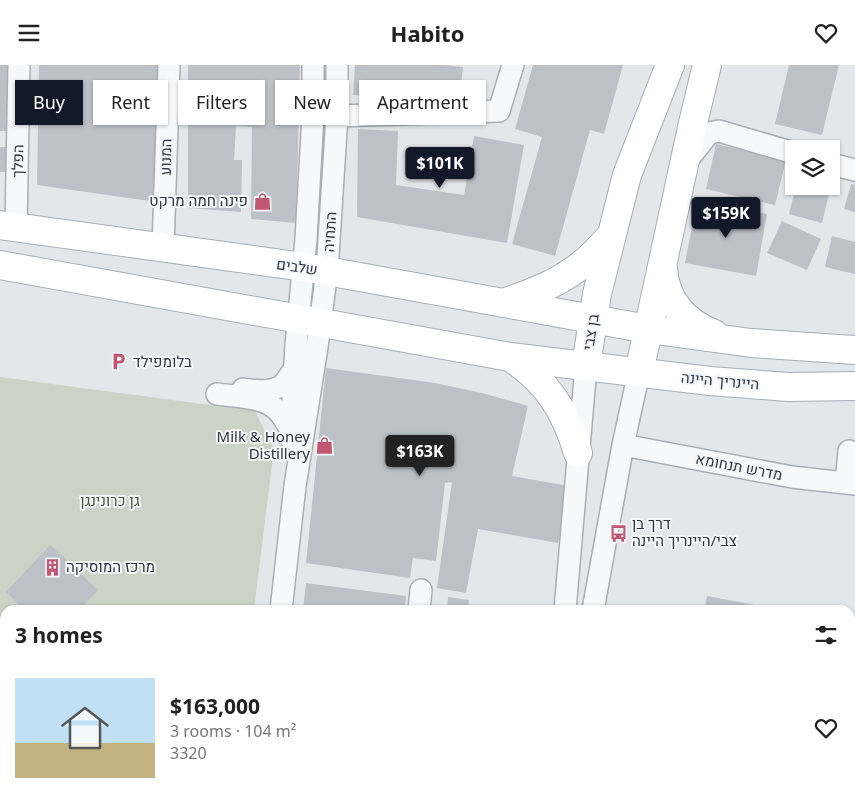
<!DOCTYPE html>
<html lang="en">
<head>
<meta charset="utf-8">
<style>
  body { margin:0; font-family:"Noto Sans",Heebo,sans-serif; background:#f2f2f2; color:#222; height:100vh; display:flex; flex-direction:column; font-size:19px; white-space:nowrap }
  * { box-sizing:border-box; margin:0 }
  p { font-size:16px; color:#767676 }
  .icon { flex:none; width:28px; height:28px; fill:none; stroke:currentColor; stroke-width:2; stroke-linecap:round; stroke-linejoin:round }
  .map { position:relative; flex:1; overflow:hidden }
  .side { position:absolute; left:0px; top:540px; width:855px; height:196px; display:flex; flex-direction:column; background:#fff; border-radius:15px 15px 0 0; box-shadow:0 1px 4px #0004 }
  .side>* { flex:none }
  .top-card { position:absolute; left:15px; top:15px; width:500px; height:45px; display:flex; gap:10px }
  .buttons { position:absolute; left:785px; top:75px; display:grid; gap:10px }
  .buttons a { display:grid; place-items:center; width:55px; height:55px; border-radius:0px; background:#fff; box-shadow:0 1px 4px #0004; font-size:25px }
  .price { position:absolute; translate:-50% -42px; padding:0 11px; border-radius:5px; background:#111827; color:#fff; font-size:16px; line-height:32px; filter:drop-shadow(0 1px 2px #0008) }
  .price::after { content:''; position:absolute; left:50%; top:30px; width:15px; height:11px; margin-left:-8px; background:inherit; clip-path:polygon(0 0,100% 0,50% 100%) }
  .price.current { background:#222; color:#fff }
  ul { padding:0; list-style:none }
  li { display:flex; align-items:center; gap:15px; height:125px; padding:0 15px }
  li span { display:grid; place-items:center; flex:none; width:140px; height:100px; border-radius:0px; color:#555 }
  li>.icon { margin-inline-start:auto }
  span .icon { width:60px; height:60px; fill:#fffc; stroke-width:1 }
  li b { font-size:21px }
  h2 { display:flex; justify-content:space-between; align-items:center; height:60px; padding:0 15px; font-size:21px }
  .pill { padding:0 18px; border-radius:0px; background:#fff; box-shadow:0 1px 4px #0004; font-size:18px; line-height:45px }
  .pill.current { background:#111827; color:#fff }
  header { display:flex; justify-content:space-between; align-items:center; height:65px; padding:0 15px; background:#fff; font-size:22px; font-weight:700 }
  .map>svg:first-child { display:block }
</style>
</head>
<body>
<header><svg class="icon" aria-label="menu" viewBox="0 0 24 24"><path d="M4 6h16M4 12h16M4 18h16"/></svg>Habito<svg class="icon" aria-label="heart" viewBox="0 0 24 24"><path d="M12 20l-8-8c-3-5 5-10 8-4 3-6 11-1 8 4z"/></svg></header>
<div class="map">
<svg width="855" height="736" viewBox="0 0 855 736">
  <rect width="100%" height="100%" fill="#e4e7ea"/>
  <path fill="#cbd3c6" d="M 0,312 L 255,346 L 274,384 L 254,545 L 5,545 L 5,722 L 0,723 Z"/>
  <path fill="#bcc1c7" d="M 0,0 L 7,0 L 7,66 L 0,66 Z
    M 39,0 L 159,0 L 157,137 L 37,120 Z
    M 188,0 L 300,0 L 296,158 L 251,154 L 252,62 L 236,61 L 234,95 L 242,95 L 241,147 L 188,143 Z
    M 355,0 L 445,0 L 463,2 L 459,40 L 353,30 Z
    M 533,0 L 623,0 L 604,69 L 590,65 L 555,191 L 512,179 L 542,72 L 515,64 Z
    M 789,0 L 839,0 L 822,70 L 775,59 Z
    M 358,64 L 398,66 L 396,120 L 464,130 L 474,71 L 524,80 L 507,178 L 357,152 Z
    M 716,79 L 786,95 L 775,140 L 706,124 Z
    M 0,82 L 7,82 L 7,107 L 0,107 Z
    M 851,119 L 855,120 L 855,147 L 844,144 Z
    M 796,121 L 831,121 L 822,158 L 789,149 Z
    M 697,136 L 767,149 L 756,211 L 685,198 Z
    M 782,156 L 821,174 L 807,205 L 767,188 Z
    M 832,171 L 855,177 L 855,209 L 825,202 Z
    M 326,303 L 435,318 L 482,328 L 528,341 L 512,411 L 568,421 L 558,478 L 478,464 L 466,528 L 437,523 L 452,417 L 445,418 L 436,496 L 413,493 L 410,513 L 306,498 Z
    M 50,480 L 98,525 L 79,545 L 24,545 L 6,527 Z
    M 306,518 L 406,531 L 405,545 L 303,545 Z
    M 707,531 L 776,544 L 776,545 L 704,545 Z
    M 448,532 L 469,535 L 468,545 L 447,545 Z
    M 0,643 L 5,643 L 5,674 L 0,675 Z
    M 281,731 L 384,731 L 383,736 L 281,736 Z
    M 417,731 L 458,735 L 458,736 L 417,736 Z
    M 578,731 L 829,731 L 829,733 L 837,736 L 577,736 Z"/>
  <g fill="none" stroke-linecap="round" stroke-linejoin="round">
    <defs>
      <path id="minor" d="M 337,51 L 499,46 L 513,0
        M 686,97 L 709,68 L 719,66 L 794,88
        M 831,99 L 855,105
        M 16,163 L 19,0
        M 163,184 L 169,0
        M 243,324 C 255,326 270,328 281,321 C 286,318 290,309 294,305
        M 217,329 C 237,332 266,331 280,348 C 284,353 287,359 291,365
        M 291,374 L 296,280 L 306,174 L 313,50 L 313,0
        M 623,380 L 792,412 L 855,419
        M 846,418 L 849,386
        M 281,545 L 295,421 L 317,282 L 327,206 L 337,51 L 337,0
        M 419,545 L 421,525
        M 565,545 L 586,301
        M 593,545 L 623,380 L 639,307
        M 261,736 L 261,731
        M 397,736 L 397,731
        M 549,736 L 550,731
        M 568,736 L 569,731"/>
      <path id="major" d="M 0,160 L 304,202 L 648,264 L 751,278 L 855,285
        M 0,200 L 510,292 L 710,316 L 788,322 L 855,321
        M 663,203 C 665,236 684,257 714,269
        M 503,238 C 533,228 562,217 586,196 C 595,189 603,179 611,171
        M 510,292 C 547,316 566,346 578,388
        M 586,301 L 597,229 L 627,110 L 670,0
        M 639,307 L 693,58 L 707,0"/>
    </defs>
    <use href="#minor" stroke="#a9aeb4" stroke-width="24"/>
    <use href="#major" stroke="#a5adb5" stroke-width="30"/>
    <use href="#minor" stroke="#f6f8f9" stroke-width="21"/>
    <use href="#major" stroke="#fff" stroke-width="28"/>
  </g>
  <defs>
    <symbol id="shop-bare" viewBox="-9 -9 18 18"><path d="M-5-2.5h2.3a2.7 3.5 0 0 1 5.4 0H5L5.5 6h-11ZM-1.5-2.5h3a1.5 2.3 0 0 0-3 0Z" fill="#c15771" stroke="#f4f6f8" stroke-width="2.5" paint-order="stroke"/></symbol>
    <symbol id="parking-bare" viewBox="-9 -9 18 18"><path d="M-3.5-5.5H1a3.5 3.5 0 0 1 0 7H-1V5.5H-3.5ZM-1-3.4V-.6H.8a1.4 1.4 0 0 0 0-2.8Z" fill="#c15771" stroke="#f4f6f8" stroke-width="2.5" paint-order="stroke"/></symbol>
    <symbol id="bus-bare" viewBox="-9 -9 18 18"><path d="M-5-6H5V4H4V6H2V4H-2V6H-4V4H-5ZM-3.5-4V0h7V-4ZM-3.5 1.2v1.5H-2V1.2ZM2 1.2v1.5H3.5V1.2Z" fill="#c15771" stroke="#f4f6f8" stroke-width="2.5" paint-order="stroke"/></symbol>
    <symbol id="building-bare" viewBox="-9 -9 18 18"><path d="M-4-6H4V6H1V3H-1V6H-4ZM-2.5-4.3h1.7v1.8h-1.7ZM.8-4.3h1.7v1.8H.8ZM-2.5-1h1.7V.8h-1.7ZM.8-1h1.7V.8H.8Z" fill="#c15771" stroke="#f4f6f8" stroke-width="2.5" paint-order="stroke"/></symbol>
  </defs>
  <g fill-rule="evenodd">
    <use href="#shop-bare" x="250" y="124" width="25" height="25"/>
    <use href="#parking-bare" x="106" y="284" width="25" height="25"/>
    <use href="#shop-bare" x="312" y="368" width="25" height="25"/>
    <use href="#bus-bare" x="606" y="456" width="25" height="25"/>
    <use href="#building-bare" x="40" y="490" width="25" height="25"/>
  </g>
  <g text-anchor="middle" stroke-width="4" stroke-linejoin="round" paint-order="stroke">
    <g font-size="15" fill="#2d3641" stroke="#f4f6f8">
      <text transform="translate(166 92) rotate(-89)" y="5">המנוע</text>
      <text transform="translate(18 96) rotate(-89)" y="5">הפלך</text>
      <text transform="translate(330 167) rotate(-86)" y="5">התחיה</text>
      <text transform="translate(297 202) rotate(8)" y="5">שלבים</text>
      <text transform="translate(591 267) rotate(-81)" y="5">בן צבי</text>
      <text transform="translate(720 316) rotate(5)" y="5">היינריך היינה</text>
      <text transform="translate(739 402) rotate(11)" y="5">מדרש תנחומא</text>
    </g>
    <g font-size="15" fill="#2d3641" stroke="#f4f6f8" text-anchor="start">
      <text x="248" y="141" text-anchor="end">פינה חמה מרקט</text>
      <text x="133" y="302">בלומפילד</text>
      <text x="310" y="377" text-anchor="end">Milk &amp; Honey<tspan x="310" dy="17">Distillery</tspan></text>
      <text x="632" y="464">דרך בן<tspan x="632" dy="17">צבי/היינריך היינה</tspan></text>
      <text x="66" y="507">מרכז המוסיקה</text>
    </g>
    <g font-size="15" fill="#455c3c" stroke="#f4f6f8">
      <text x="110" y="441">גן כרונינגן</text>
    </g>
  </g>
</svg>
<div class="buttons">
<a><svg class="icon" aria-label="layers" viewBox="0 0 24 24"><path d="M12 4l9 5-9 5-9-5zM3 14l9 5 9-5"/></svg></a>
</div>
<b class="price" style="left:440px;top:124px">$101K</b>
<b class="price" style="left:726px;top:174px">$159K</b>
<b class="price current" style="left:420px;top:412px">$163K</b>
<div class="top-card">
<a class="pill current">Buy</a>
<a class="pill">Rent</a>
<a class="pill">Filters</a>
<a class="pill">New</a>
<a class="pill">Apartment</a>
</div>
<section class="side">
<h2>3 homes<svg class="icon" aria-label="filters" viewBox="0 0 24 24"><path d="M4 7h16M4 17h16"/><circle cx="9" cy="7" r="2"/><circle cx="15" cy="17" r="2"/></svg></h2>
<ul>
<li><span style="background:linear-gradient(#bfe0f5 65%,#c2b280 0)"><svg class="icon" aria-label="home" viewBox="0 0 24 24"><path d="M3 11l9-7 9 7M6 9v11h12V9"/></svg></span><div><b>$163,000</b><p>3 rooms · 104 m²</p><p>3320</p></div><svg class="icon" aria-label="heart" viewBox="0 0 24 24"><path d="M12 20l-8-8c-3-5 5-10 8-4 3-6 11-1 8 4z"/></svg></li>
</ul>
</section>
</div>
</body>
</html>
